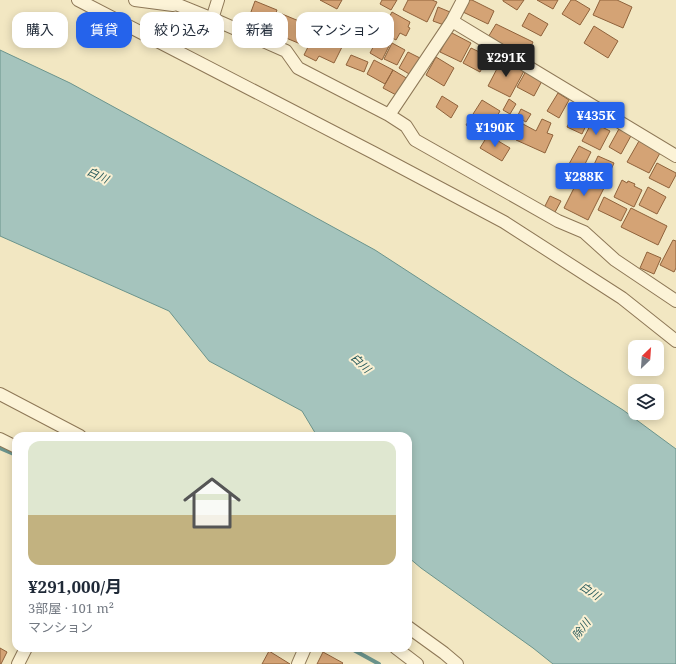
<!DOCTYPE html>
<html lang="ja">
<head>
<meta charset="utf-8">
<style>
  body { margin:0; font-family:"Noto Serif","Noto Sans JP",serif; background:#f6f6f7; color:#1f2937; height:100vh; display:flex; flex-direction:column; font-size:15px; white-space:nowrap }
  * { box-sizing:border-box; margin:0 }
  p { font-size:13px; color:#747a83 }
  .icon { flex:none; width:22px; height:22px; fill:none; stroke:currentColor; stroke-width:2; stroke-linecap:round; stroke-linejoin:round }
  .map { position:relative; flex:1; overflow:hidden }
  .drawer { position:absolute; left:12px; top:432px; width:400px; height:220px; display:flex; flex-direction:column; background:#fff; border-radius:12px; box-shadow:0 2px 10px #0003 }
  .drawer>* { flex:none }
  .top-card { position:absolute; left:12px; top:12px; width:400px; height:36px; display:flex; gap:8px }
  .needle { width:26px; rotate:25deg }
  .fabs { position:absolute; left:628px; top:340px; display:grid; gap:8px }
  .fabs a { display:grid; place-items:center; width:36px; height:36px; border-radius:8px; background:#fff; box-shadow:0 2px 10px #0003; font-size:20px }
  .price { position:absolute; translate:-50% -34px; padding:0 9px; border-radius:4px; background:#2563eb; color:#fff; font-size:13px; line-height:26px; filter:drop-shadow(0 1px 2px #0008) }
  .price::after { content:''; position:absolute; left:50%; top:24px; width:12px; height:9px; margin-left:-6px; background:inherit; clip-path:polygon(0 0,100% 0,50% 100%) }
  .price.on { background:#222; color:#fff }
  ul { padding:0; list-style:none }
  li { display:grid; align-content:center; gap:8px; height:212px; padding:0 16px }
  li span { display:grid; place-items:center; height:124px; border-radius:12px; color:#555 }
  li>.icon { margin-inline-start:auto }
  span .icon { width:72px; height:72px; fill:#fffc; stroke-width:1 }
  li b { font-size:17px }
  .pill { padding:0 14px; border-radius:12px; background:#fff; box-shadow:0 2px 10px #0003; font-size:14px; line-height:36px }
  .pill.on { background:#2563eb; color:#fff }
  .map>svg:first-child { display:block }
</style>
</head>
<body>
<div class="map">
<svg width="676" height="664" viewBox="0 0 676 664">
  <rect width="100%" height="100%" fill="#f2e7c2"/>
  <path fill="#a5c4bd" stroke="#6b948c" d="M 0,50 L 70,83 L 375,250 L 569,376 L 623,410 L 676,449 L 676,664 L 553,664 L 533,648 L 421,568 L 408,557 L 408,436 L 317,436 L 302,411 L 209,361 L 169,311 L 0,236 Z"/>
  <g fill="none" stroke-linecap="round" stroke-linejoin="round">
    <path stroke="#6b948c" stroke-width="4" d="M 0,448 L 16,455
      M 350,648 L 379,664"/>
  </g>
  <path fill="#d4a375" stroke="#8f623b" d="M 320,0 L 342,0 L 337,9 Z
    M 382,0 L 397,0 L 391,10 L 380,4 Z
    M 408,0 L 432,0 L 437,2 L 427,22 L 403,10 Z
    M 469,0 L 472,0 L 494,11 L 488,24 L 463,12 Z
    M 503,0 L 524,0 L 517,10 L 503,1 Z
    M 537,0 L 558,0 L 553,9 Z
    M 571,0 L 575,0 L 590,9 L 580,25 L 562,14 Z
    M 600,0 L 617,0 L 632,7 L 623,28 L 593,15 Z
    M 255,1 L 277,10 L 270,29 L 248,20 Z
    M 438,7 L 450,12 L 444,25 L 433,21 Z
    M 392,12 L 410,22 L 408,27 L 410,28 L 406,36 L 400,33 L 396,40 L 381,32 Z
    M 529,13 L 548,24 L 541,36 L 522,26 Z
    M 282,14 L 311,26 L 303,45 L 274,33 Z
    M 496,24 L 533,42 L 526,57 L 487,39 Z
    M 594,26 L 618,41 L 608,58 L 584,43 Z
    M 317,29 L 344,43 L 334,63 L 319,56 L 316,61 L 304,55 Z
    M 450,32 L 471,43 L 461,62 L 440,52 Z
    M 379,36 L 391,42 L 382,60 L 370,53 Z
    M 392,43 L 405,50 L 397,65 L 384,59 Z
    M 471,48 L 488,56 L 480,72 L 463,63 Z
    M 408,52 L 420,58 L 411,75 L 399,68 Z
    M 351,55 L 368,62 L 364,72 L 346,65 Z
    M 436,57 L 454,68 L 444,86 L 426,75 Z
    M 502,59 L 524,71 L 510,97 L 488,86 Z
    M 374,60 L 393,70 L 385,84 L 367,74 Z
    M 393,70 L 408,79 L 398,96 L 383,88 Z
    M 526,71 L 542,81 L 534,96 L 517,87 Z
    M 558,93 L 569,100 L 559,118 L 547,111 Z
    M 442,96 L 458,106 L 451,118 L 436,107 Z
    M 509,99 L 516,104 L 510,114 L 503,110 Z
    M 482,100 L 500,111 L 485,137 L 466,125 Z
    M 577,106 L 592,113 L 582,134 L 567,127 Z
    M 521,109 L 531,114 L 526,122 L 517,117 Z
    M 542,119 L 551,123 L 547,133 L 553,135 L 545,153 L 516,140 L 523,124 L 536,131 Z
    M 592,122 L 610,131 L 600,150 L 582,141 Z
    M 620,127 L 632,134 L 621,154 L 609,147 Z
    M 488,135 L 510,148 L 502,161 L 480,148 Z
    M 639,141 L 660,153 L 649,173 L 627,162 Z
    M 579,146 L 591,152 L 577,180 L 564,173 Z
    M 598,156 L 614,163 L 607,179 L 591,171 Z
    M 657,163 L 676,173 L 676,175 L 669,188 L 649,178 Z
    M 581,174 L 605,186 L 588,220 L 564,208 Z
    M 622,180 L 627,183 L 628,181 L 635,184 L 634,186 L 642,190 L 634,207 L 614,197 Z
    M 648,187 L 666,197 L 657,214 L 639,205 Z
    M 550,196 L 561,201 L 554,214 L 544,208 Z
    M 604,197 L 627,209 L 621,221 L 598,210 Z
    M 631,208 L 667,226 L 658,245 L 621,227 Z
    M 673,240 L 676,241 L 676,268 L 674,272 L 660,265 Z
    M 647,252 L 661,258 L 654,274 L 640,268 Z
    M 0,648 L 7,652 L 1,664 L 0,664 Z
    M 269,651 L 290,664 L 262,664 Z
    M 323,652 L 343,663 L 342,664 L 317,664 Z"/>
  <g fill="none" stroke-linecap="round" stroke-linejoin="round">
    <defs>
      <path id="street" d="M 78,0 L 374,153 L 504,222 L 622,298 L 676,341
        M 135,0 L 173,5
        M 166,0 L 213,19
        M 218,0 L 213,16 L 213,19 L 286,51 L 298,68 L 389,115 L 406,126 L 415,140 L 558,221 L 584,232 L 615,260 L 676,301
        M 452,21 L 676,156
        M 389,115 L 452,21 L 463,0
        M 0,394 L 80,436
        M 0,439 L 16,447
        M 408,627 L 444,653 L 457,664
        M 396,648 L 417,664
        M 18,664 L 26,648
        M 298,664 L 305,648"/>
    </defs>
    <use href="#street" stroke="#8e7857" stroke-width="14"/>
    <use href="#street" stroke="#fcf3d7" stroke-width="12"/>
  </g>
  <g text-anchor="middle" stroke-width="4" stroke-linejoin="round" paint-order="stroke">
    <g font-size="11" font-style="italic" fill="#2b5d5e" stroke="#f9f0d3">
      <text transform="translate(98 175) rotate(25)" y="4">白川</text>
      <text transform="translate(361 363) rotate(44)" y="4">白川</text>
      <text transform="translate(590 591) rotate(34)" y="4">白川</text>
      <text transform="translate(581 629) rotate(-52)" y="4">除川</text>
    </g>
  </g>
</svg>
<div class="fabs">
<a><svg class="needle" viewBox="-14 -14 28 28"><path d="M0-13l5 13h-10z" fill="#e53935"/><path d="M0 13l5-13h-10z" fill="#747a83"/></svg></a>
<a><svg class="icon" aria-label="layers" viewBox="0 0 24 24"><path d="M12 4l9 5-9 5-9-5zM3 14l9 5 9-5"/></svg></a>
</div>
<b class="price on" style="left:506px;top:78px">¥291K</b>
<b class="price" style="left:596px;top:136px">¥435K</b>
<b class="price" style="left:495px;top:148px">¥190K</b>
<b class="price" style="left:584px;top:197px">¥288K</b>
<div class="top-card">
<a class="pill">購入</a>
<a class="pill on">賃貸</a>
<a class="pill">絞り込み</a>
<a class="pill">新着</a>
<a class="pill">マンション</a>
</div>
<section class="drawer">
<ul>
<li><span style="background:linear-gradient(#dfe7d0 60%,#c2b280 0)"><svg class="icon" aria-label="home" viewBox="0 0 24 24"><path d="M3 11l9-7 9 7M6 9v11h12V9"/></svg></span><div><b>¥291,000/月</b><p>3部屋 · 101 m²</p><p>マンション</p></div></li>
</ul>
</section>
</div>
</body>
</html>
